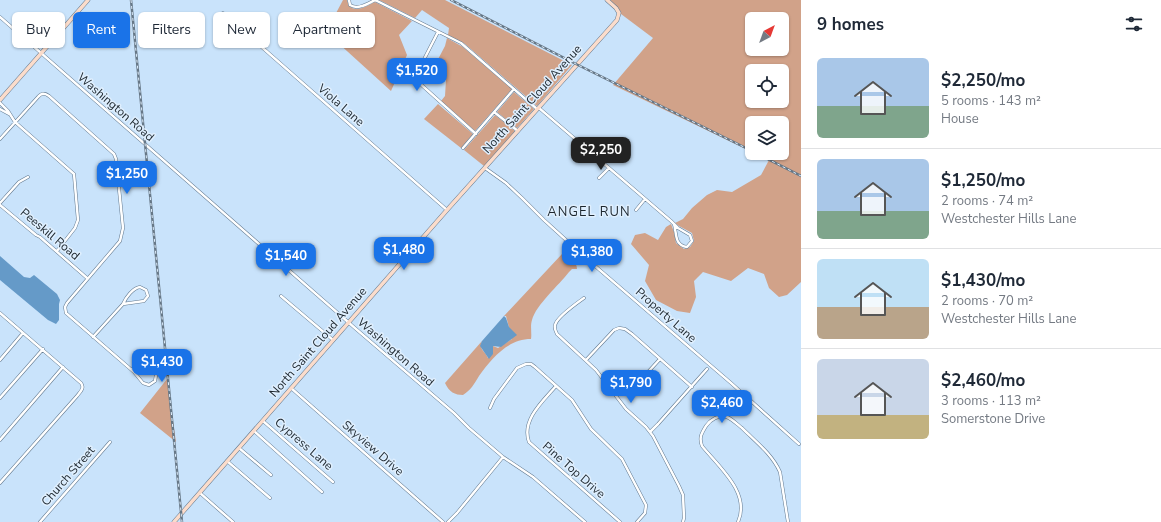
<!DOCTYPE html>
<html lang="en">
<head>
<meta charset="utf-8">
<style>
  body { margin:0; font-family:"Nunito Sans",sans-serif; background:#f2f2f3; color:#1f2937; height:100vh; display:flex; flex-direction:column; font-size:15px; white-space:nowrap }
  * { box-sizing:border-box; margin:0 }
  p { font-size:13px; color:#747a83 }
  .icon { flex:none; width:22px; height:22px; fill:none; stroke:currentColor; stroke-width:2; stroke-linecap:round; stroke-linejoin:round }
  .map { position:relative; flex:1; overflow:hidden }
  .panel { display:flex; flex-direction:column; background:#fff; width:360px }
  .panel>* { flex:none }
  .hud { position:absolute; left:12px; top:12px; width:380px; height:36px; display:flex; gap:8px }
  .needle { width:26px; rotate:41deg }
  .buttons { position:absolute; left:745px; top:12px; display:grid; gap:8px }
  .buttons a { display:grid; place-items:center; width:44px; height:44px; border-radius:6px; background:#fff; box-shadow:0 1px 3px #0004; font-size:20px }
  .price { position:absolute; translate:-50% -34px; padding:0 9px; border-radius:8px; background:#1a73e8; color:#fff; font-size:13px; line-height:26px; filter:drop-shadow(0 1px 2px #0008) }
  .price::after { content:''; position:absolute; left:50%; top:24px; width:12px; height:9px; margin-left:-6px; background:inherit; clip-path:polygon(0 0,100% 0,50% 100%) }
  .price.active { background:#222; color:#fff }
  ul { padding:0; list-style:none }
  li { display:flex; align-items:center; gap:12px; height:100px; padding:0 16px }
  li+li { border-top:1px solid #e0e1e3 }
  li span { display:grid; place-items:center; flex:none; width:112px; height:80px; border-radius:6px; color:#555 }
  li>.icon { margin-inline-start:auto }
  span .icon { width:48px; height:48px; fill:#fffc; stroke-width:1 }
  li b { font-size:17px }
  h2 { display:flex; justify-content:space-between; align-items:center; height:48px; padding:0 16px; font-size:17px }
  .chip { padding:0 14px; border-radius:6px; background:#fff; box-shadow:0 1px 3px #0004; font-size:14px; line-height:36px }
  .chip.active { background:#1a73e8; color:#fff }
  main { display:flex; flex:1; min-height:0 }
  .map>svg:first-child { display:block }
</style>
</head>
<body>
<main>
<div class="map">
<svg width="801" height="522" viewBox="0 0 801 522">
  <rect width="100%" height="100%" fill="#c9e3fb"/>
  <path fill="#d1a289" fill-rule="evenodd" d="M 343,0 L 347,0 L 349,6 C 357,13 366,6 375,2 L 412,21 L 399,35 L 407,55 L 391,91 L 326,32 Z
    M 379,0 L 445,0 L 572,65 L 537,106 L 465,44 L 448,35 L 449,28 L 422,10 L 415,18 Z
    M 610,0 L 801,0 L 801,282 L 787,295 L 779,297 L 769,288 L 764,274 L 748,268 L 731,281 L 703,272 L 694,281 L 696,297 L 690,313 L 677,311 L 656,300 L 645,281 L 649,265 L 631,244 L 635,235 L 645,233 L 658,240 L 666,227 L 671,224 L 674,232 L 676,243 L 684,249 L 690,247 L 694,241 L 692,233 L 679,226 L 675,223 L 683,219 L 692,208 L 707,195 L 717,190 L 732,192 L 761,175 L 769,160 L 755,153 L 782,153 L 782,123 L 752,123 L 752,152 L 613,85 L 653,38 L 621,14 L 621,12 ZM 752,19 L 782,19 L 782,49 L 752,49 ZM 752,71 L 782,71 L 782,101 L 752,101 Z
    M 447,38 L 463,47 L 512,89 L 475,131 L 441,101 L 445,96 L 446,80 L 435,65 L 445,46 Z
    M 514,92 L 534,109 L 517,128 L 497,112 Z
    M 438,104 L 473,134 L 461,148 L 424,119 Z
    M 495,115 L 515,131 L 484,166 L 464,150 Z
    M 562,254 C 569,257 577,261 577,269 L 572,269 L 569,272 C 559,285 536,305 532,320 C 530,326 532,333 531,339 C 508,339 492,358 479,376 C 474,384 471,390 463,395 C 455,395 449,392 445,383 L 482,341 C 479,351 485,350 488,358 L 493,351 L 493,346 L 498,348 L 512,339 L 506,316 L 504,316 Z
    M 167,379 L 176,442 L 140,413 Z"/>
  <path fill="#659ac8" d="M 0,256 L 24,277 L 30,278 L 34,275 L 57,294 L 60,300 L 59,304 L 59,320 L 56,324 L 48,320 L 0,280 Z
    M 504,316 L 506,318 L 509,327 L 517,335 L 501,347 L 493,346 L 493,354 L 489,359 L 480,346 L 482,341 Z"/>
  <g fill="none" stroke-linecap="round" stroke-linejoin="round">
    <defs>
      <path id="street" d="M 349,0 L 350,5 C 358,10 367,4 375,0
        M 375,0 L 461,43 L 537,109
        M 223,13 L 447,210
        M 0,17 L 356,329 L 454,413 L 469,428 L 503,457 L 533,477 L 585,522
        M 438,32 L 416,75 L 416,80 L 476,134
        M 0,103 L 8,111 L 15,122 L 74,174 L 78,220 L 75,228 L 57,251
        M 539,108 L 671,221 L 678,228 L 690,235 L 692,241 L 687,247 C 674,245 677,234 674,224
        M 0,109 L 9,114
        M 494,112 L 518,131
        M 0,139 L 38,97 C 41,93 45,93 49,96 L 114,154 L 116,159 L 123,228 L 120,241 L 67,303 L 65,307 L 66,313 L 134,372 L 143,383 L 149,385 L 155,381 L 156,375 L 152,370 L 131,369
        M 463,148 L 514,89
        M 485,168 L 506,183 L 522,198 L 544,220 L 587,259 L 731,383 L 799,444
        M 599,178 L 609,168
        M 0,203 L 19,182 L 28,177
        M 0,205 L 36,235 L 40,237 L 87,278
        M 636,210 L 645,199
        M 281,296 L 333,340
        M 584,298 C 577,303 557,317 555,325 C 554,328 556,332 557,334 L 596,370 L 626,409 L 646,427 L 653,436 L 679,486 L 683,495 L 684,518 L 683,522
        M 0,313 L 81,383 C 85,388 80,392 77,396 L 0,483
        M 93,337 L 123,304 C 126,297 133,288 140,287 L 146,290 L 148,296 L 144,301 L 123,304
        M 0,360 L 23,333
        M 586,360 L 614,330 L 619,328 L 625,329 L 632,334 L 692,387
        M 649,371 L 660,359
        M 556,386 C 543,401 521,420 529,442 L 620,522
        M 291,388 L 443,522
        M 0,398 L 43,349
        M 490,408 L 494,399 L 517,368 L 526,364 L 531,364 L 535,367 L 572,400 L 591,429 L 622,459 L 646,505 L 645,513 L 637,522
        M 263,421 L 333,482
        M 254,431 L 322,492
        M 650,432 L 658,424 L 707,369
        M 0,440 L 63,367
        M 239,448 L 271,475
        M 227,461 L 270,498
        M 200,493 L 233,522
        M 40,522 L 110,442
        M 448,522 L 457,513 L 503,457
        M 738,522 C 751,493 719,467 702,446 C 699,438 701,434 706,426 C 710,420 719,414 727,417 C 732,419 738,425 742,428 C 756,442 772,454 780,472 L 788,522"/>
      <path id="secondary" d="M 0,100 L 88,0
        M 174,522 L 447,210 L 617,20 L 619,13 L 616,8 L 607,0"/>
    </defs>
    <use href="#street" stroke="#62798f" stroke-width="3.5"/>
    <use href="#secondary" stroke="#62798f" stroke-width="4.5"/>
    <use href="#street" stroke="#fff" stroke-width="2.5"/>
    <use href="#secondary" stroke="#fbdccb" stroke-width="3.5"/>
    <defs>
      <path id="rail" d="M 131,0 L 182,522
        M 451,0 L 576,64 L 752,151
        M 756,153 L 801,176"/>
    </defs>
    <use href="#rail" stroke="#667786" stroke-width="2.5"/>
    <use href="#rail" stroke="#dfeffe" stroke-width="1" stroke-dasharray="3" stroke-linecap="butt"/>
  </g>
  <g text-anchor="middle" stroke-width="3" stroke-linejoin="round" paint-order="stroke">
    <g font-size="12" fill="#1c262e" stroke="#dfeffe">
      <text transform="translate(532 99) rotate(-48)" y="4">North Saint Cloud Avenue</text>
      <text transform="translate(341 105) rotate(41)" y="4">Viola Lane</text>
      <text transform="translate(116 107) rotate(41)" y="4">Washington Road</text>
      <text transform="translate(50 234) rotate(40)" y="4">Peeskill Road</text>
      <text transform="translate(666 315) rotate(41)" y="4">Property Lane</text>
      <text transform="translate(318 342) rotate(-49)" y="4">North Saint Cloud Avenue</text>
      <text transform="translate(396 352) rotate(41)" y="4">Washington Road</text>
      <text transform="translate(304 444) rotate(41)" y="4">Cypress Lane</text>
      <text transform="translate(373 448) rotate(41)" y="4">Skyview Drive</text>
      <text transform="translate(574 470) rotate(41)" y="4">Pine Top Drive</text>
      <text transform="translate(68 476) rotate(-49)" y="4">Church Street</text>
    </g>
    <g font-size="13" letter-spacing="1" fill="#1c262e" stroke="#dfeffe">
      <text x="589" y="216">ANGEL RUN</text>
    </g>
  </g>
</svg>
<div class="buttons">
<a><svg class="needle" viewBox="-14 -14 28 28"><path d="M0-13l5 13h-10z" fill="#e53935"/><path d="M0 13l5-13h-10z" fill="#747a83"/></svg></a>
<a><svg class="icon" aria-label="locate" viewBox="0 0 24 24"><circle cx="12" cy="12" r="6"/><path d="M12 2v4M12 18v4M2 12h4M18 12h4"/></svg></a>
<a><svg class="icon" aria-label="layers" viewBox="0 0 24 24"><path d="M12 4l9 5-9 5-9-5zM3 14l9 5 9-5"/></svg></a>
</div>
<b class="price" style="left:417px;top:92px">$1,520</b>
<b class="price active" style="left:601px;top:171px">$2,250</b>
<b class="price" style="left:127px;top:195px">$1,250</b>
<b class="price" style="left:404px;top:271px">$1,480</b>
<b class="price" style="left:592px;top:273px">$1,380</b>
<b class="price" style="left:286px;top:277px">$1,540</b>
<b class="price" style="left:162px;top:383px">$1,430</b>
<b class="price" style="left:631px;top:404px">$1,790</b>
<b class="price" style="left:722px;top:424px">$2,460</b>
<div class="hud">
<a class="chip">Buy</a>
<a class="chip active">Rent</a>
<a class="chip">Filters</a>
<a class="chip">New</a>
<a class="chip">Apartment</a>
</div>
</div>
<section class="panel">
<h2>9 homes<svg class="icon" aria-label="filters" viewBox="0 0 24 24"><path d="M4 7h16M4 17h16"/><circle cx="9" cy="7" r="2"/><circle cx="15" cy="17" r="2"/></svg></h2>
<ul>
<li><span style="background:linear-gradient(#a9c7e8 60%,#7fa58c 0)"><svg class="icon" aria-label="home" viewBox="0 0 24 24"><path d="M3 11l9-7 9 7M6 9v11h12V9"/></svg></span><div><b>$2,250/mo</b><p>5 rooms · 143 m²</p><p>House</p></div></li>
<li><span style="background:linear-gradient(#a9c7e8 65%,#7fa58c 0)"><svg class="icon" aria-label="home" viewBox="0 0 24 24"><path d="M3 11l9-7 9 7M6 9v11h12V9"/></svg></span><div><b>$1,250/mo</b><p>2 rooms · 74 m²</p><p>Westchester Hills Lane</p></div></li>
<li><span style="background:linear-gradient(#bfe0f5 60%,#b9a48a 0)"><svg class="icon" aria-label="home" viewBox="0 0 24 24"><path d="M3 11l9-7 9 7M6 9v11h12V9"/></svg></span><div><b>$1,430/mo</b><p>2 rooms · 70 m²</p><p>Westchester Hills Lane</p></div></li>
<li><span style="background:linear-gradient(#c9d6e8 70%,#c2b280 0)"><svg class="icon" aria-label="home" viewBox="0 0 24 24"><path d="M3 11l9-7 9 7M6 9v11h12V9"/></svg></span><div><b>$2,460/mo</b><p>3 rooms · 113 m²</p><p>Somerstone Drive</p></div></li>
</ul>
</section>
</main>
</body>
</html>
